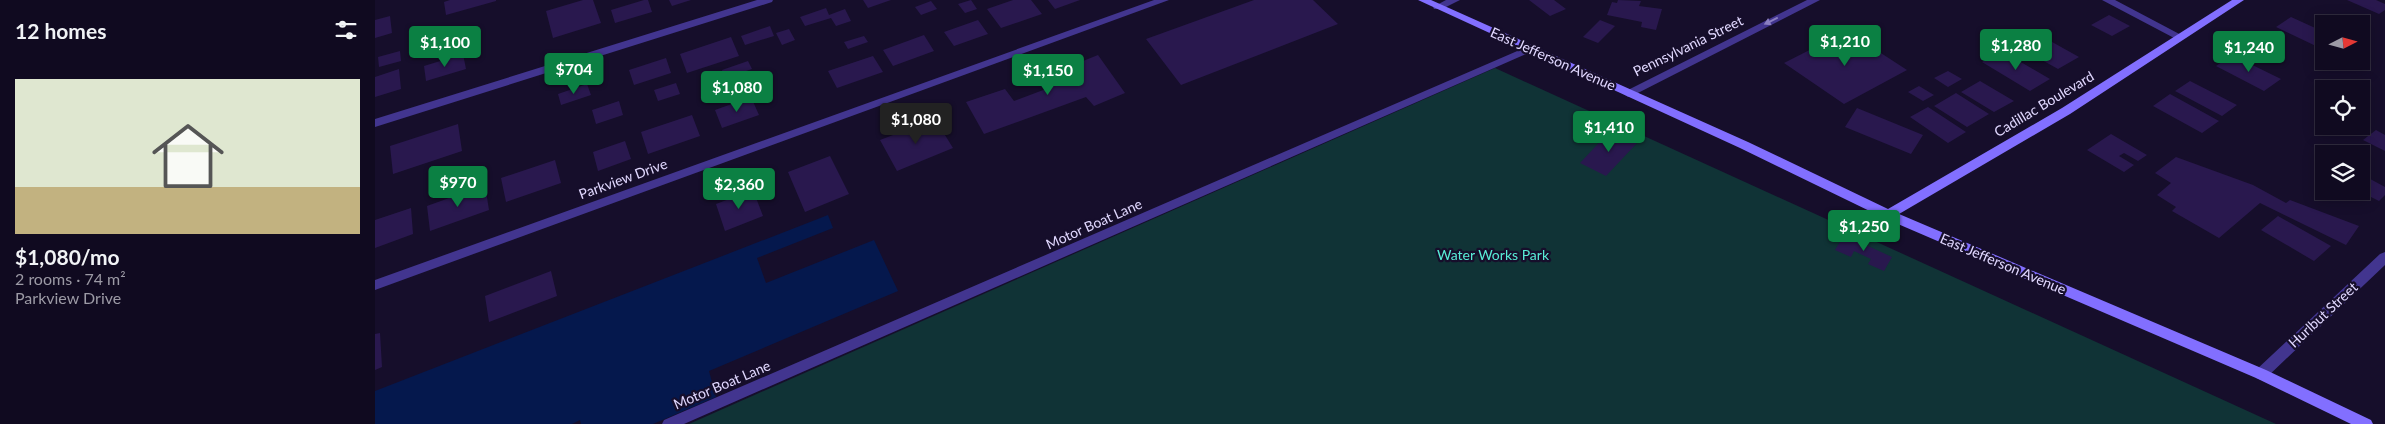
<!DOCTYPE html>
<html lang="en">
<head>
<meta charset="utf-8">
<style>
  body { margin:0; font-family:Lato,sans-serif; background:#191329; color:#f1f3f6; height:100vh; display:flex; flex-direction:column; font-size:19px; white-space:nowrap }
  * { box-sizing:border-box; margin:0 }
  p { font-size:16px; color:#9c9aa5 }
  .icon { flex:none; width:28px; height:28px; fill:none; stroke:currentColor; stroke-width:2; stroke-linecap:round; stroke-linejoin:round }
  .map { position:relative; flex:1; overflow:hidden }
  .sheet { display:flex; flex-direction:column; background:#100a20; width:375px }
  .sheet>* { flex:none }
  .needle { width:32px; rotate:84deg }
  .controls { position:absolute; left:1940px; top:15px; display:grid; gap:10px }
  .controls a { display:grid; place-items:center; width:55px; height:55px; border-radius:0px; background:#100a20; box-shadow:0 2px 12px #0003,0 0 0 1px #302b3e; font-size:25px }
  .price { position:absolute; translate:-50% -42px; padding:0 11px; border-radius:5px; background:#0b8043; color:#fff; font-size:16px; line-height:32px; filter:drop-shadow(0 1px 2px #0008) }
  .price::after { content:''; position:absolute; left:50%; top:30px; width:15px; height:11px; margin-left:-8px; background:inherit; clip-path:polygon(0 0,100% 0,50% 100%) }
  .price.current { background:#222; color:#fff }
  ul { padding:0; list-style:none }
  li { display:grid; align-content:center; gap:10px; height:265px; padding:0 15px }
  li+li { border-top:1px solid #302b3e }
  li span { display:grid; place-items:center; height:155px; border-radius:0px; color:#555 }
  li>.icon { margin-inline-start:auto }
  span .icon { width:90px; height:90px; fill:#fffc; stroke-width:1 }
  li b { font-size:21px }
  h2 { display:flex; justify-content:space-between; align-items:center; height:60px; padding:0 15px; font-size:21px }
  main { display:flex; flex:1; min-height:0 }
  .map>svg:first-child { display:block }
</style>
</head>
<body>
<main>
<section class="sheet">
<h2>12 homes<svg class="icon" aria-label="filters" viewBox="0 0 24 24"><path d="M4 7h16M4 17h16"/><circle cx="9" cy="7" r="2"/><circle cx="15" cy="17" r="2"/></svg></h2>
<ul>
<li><span style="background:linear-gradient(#dfe7d0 70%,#c2b280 0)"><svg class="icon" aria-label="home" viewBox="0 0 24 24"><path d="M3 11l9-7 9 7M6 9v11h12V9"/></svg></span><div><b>$1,080/mo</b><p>2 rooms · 74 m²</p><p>Parkview Drive</p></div></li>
</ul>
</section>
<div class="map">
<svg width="2010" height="424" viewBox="0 0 2010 424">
  <rect width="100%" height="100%" fill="#160e2b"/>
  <path fill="#103336" d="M 1120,68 L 1901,424 L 314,424 Z"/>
  <path fill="#05184d" d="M 453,215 L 458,228 L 382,258 L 391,283 L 499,240 L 523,291 L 334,371 L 341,397 L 278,424 L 206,424 L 205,420 L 197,424 L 0,424 L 0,391 Z"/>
  <path fill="#29184e" d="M 75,0 L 121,0 L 121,1 L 71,15 L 69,2 Z
    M 208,0 L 218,0 L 226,23 L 178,38 L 171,11 Z
    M 269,0 L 273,0 L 277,12 L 240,23 L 236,10 Z
    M 294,0 L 316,0 L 297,6 Z
    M 488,0 L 516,0 L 493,8 Z
    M 596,0 L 602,9 L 590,13 L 583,4 Z
    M 638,0 L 656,0 L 667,14 L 626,28 L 612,9 Z
    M 673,0 L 705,0 L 680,9 Z
    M 879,0 L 938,0 L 963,24 L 806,85 L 771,39 Z
    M 1154,0 L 1179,0 L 1191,9 L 1175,16 Z
    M 1243,0 L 1266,1 L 1264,6 L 1287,9 L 1281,30 L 1266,27 L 1267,22 L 1232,15 L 1237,2 L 1242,3 Z
    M 1972,0 L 2001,0 L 2010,4 L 2010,10 L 2004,14 Z
    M 556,1 L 562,9 L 546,15 L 540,7 Z
    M 451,8 L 454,15 L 470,9 L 476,21 L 461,26 L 456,18 L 430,26 L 425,17 Z
    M 1734,15 L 1755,26 L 1737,36 L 1716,25 Z
    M 15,16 L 17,33 L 0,38 L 0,20 Z
    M 1916,17 L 1949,32 L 1949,43 L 1943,47 L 1901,27 Z
    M 603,20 L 613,34 L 579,46 L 569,32 Z
    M 1225,20 L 1240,26 L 1223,43 L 1208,37 Z
    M 395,26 L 399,36 L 370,45 L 366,36 Z
    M 414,29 L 420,40 L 407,45 L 401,33 Z
    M 1472,31 L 1532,70 L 1469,104 L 1409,63 Z
    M 1661,33 L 1704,57 L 1683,69 L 1640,45 Z
    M 549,35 L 559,51 L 518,66 L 508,50 Z
    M 489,36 L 493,42 L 473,49 L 469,42 Z
    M 356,37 L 364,56 L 312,73 L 305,54 Z
    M 25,51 L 26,61 L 4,67 L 3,57 Z
    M 1627,51 L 1675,79 L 1655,91 L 1607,62 Z
    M 88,54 L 91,69 L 51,81 L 49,66 Z
    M 723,55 L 750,93 L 719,106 L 711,97 L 609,134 L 591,102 L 630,89 L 639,101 L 695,80 L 688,69 Z
    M 1857,55 L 1906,79 L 1889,91 L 1841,66 Z
    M 498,56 L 508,72 L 462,88 L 453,71 Z
    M 291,58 L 296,73 L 259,85 L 254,70 Z
    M 373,61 L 377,69 L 350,78 L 347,70 Z
    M 24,69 L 26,89 L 0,97 L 0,77 Z
    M 1573,71 L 1587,79 L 1573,87 L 1559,78 Z
    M 1605,81 L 1639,101 L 1619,112 L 1586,92 Z
    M 1815,81 L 1862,105 L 1847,116 L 1800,91 Z
    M 301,83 L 305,94 L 283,101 L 279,90 Z
    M 212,84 L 216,95 L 186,105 L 183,94 Z
    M 1544,86 L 1559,95 L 1548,101 L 1533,92 Z
    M 1581,93 L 1614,114 L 1592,127 L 1559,106 Z
    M 1795,94 L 1844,121 L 1827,133 L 1778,106 Z
    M 376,97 L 384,115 L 347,128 L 340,110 Z
    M 244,101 L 248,115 L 221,124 L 217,110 Z
    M 1553,107 L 1591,132 L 1573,143 L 1535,117 Z
    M 1482,108 L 1548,135 L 1536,154 L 1470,127 Z
    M 317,115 L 325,136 L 273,154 L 266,132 Z
    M 560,119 L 578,148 L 522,171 L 505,140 Z
    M 83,124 L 87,151 L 18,174 L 15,146 Z
    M 1236,130 L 1262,143 L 1231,176 L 1205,163 Z
    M 2001,130 L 2010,135 L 2010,151 L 1988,140 Z
    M 1736,134 L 1772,155 L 1763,161 L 1749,153 L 1744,156 L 1759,165 L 1749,172 L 1712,150 Z
    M 250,141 L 256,159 L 223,171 L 218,152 Z
    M 455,156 L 474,194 L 430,212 L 413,172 Z
    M 1801,157 L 1878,185 L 1911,203 L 1915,200 L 1984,226 L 1971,245 L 1885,203 L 1844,238 L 1797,211 L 1801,207 L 1782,195 L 1796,183 L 1780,173 Z
    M 180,160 L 186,183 L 131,202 L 126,178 Z
    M 1986,174 L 2010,187 L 2010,195 L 2004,201 L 1986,192 Z
    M 110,185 L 114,210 L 55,231 L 52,206 Z
    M 378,190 L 388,216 L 350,231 L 341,204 Z
    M 36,208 L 38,234 L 0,248 L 0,220 Z
    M 1903,216 L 1956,246 L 1939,261 L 1886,230 Z
    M 1469,235 L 1517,257 L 1509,271 L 1493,264 L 1496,259 L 1479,251 L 1476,257 L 1460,250 Z
    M 176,271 L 182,296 L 114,322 L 110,296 Z
    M 5,333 L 7,367 L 0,370 L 0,334 Z"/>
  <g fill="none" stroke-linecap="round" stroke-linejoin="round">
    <path fill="#42358f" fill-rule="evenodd" d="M 382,0 L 398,0 L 397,2 L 0,127 L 0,119 Z
      M 779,0 L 794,0 L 0,290 L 0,280 Z
      M 1071,0 L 1085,0 L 1067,9 L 1059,9 L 1058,7 Z
      M 1432,0 L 1445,0 L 1257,96 L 1253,97 L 1247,93 Z
      M 1727,0 L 1740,0 L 1810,37 L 1805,40 L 1801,39 Z
      M 1154,46 L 1158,47 L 1159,49 L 1158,51 L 309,424 L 287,424 L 289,420 Z
      M 2010,252 L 2010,265 L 1891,378 L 1886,380 L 1881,378 L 1879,374 L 1881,370 L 2005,254 Z"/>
    <path fill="#826fff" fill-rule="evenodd" d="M 1043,0 L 1056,0 L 1373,142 L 1513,209 L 1687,108 L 1857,0 L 1869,0 L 1695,114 L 1524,214 L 1891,370 L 1996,420 L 1998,424 L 1976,424 L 1881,378 L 1509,218 L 1365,148 Z"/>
  </g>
  <defs><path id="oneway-solid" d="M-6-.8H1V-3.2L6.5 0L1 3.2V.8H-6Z" transform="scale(1.25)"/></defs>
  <use fill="#8a7ec1" href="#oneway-solid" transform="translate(1396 21) rotate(154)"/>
  <g text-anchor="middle" stroke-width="4.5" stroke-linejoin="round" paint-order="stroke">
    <g font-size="14" fill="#e1d8ff" stroke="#160e2b">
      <text transform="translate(1313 46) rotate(-26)" y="5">Pennsylvania Street</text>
      <text transform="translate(1178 59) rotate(24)" y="5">East Jefferson Avenue</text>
      <text transform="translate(1669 104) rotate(-31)" y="5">Cadillac Boulevard</text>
      <text transform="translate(248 179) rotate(-20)" y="5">Parkview Drive</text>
      <text transform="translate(719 224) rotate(-24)" y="5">Motor Boat Lane</text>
      <text transform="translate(1628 264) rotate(23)" y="5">East Jefferson Avenue</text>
      <text transform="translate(1948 315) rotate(-43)" y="5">Hurlbut Street</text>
      <text transform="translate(347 385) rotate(-23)" y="5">Motor Boat Lane</text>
    </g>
    <g font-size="14" fill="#58ecd6" stroke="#160e2b">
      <text x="1118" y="260">Water Works Park</text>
    </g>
  </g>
</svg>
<div class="controls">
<a><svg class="needle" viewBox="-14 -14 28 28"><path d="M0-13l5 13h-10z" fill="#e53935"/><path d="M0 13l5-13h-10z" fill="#9c9aa5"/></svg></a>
<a><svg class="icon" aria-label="locate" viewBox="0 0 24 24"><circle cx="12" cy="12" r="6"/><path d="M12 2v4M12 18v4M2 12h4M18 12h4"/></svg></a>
<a><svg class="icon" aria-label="layers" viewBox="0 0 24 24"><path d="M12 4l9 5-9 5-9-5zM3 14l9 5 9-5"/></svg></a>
</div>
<b class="price" style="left:1470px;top:67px">$1,210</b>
<b class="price" style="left:70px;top:68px">$1,100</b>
<b class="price" style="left:1641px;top:71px">$1,280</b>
<b class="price" style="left:1874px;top:73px">$1,240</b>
<b class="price" style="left:199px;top:95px">$704</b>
<b class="price" style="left:673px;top:96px">$1,150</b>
<b class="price" style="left:362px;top:113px">$1,080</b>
<b class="price current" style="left:541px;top:145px">$1,080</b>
<b class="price" style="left:1234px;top:153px">$1,410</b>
<b class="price" style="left:83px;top:208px">$970</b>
<b class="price" style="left:364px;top:210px">$2,360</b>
<b class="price" style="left:1489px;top:252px">$1,250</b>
</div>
</main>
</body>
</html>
